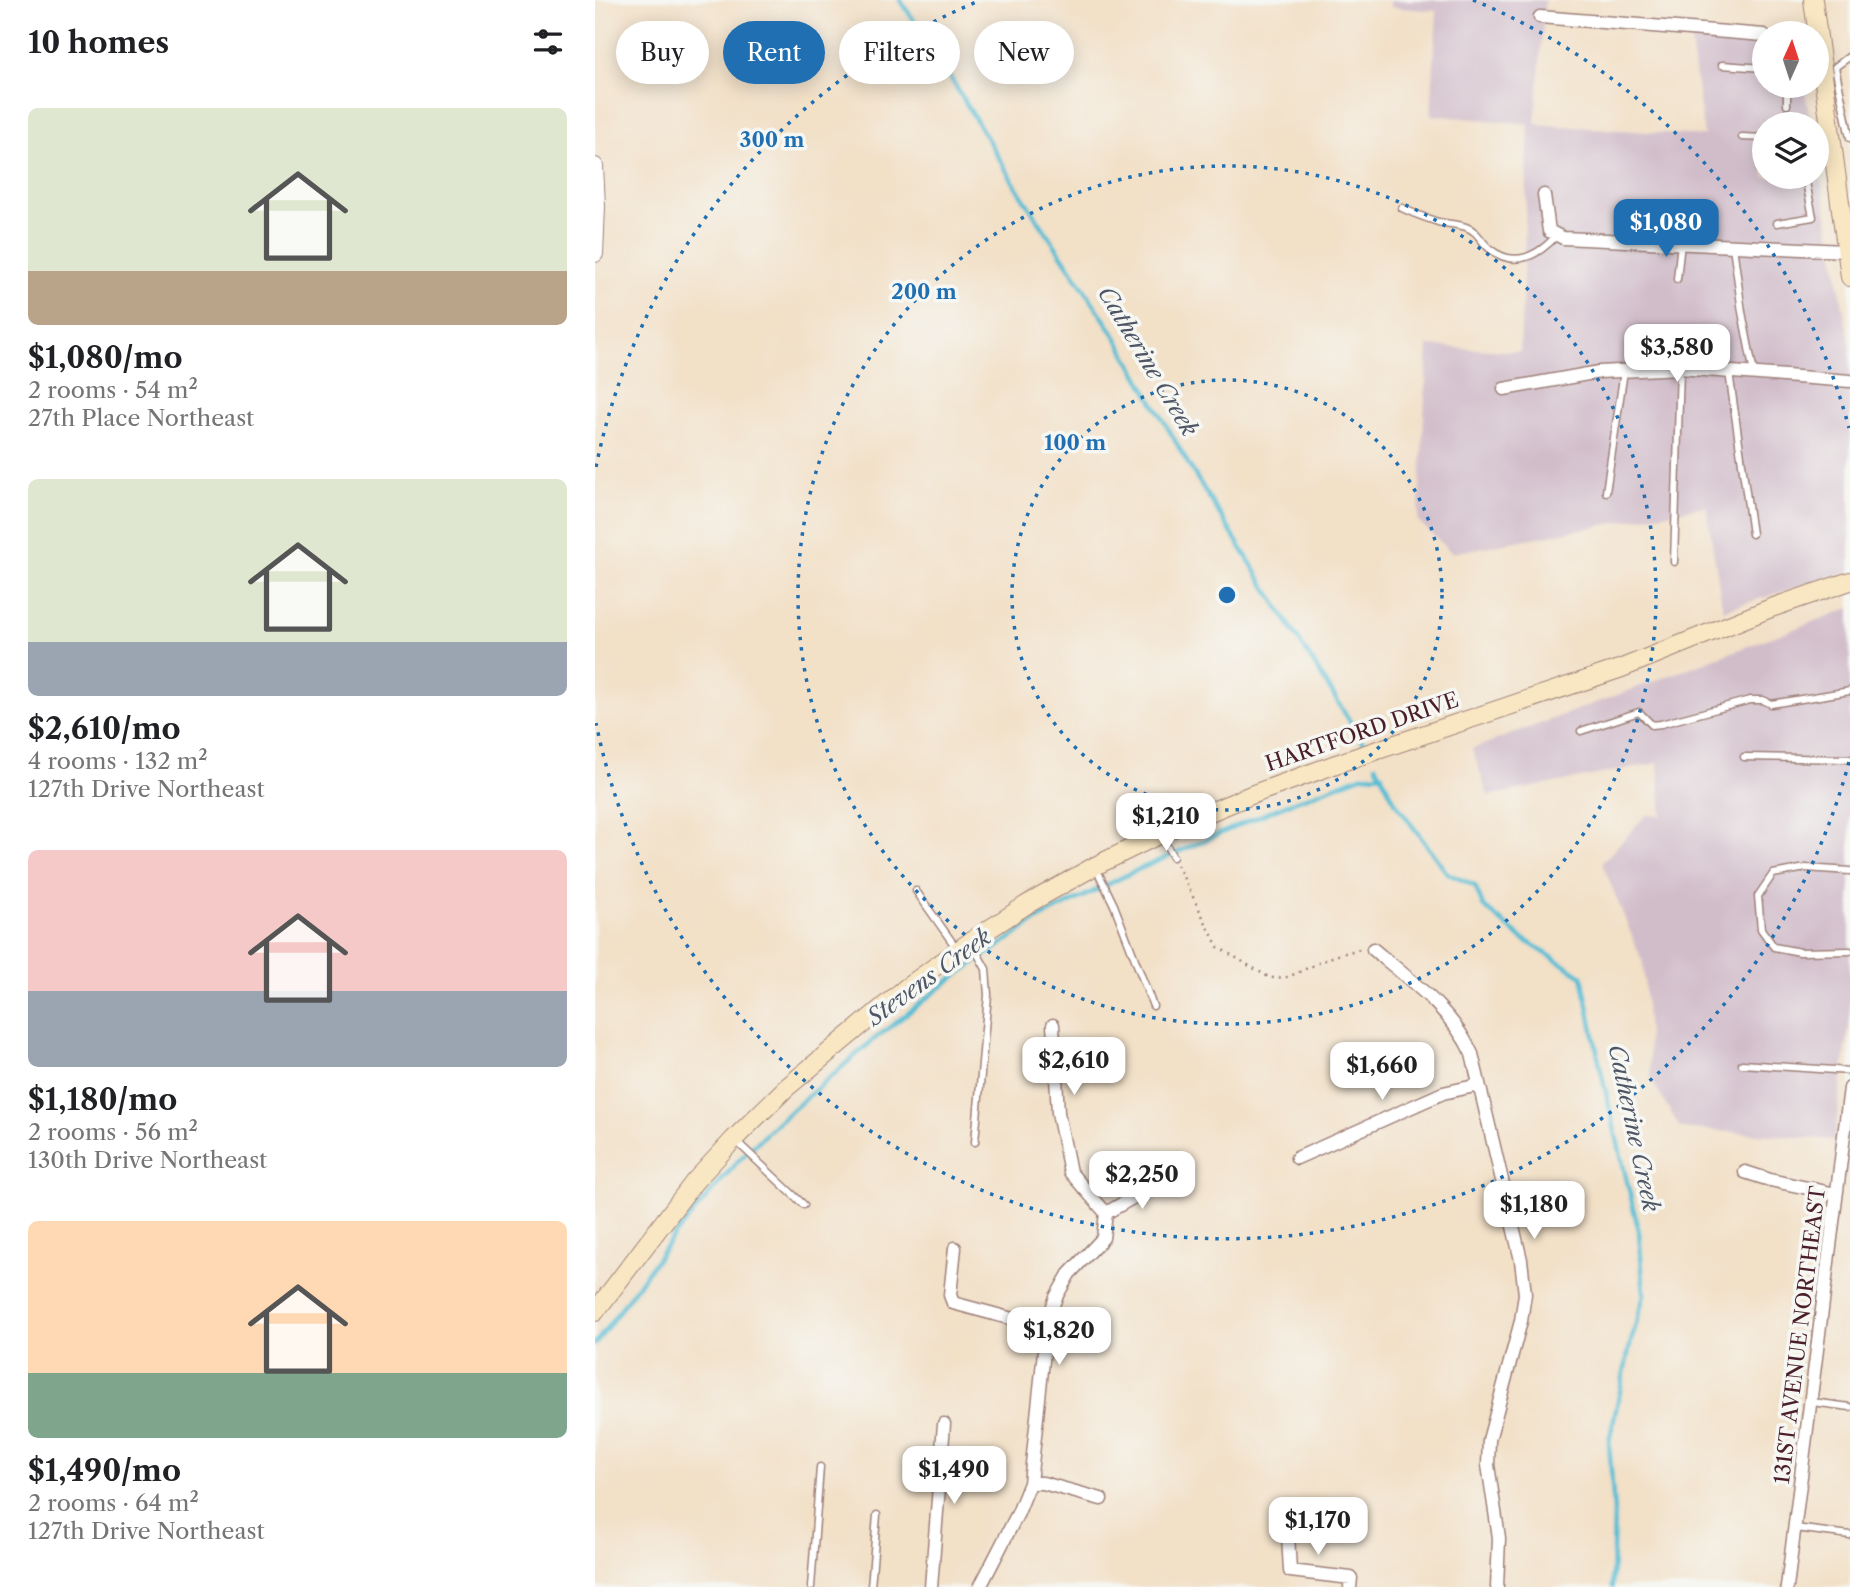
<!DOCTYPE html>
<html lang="en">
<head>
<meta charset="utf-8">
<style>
  body { margin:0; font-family:"Libre Caslon Text",serif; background:#f2f2f2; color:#202124; height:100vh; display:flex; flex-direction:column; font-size:26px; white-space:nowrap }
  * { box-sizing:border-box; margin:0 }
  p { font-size:23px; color:#757577 }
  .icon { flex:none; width:38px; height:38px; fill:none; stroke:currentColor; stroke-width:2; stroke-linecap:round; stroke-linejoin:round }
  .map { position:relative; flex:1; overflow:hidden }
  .panel { display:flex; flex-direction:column; background:#fff; width:595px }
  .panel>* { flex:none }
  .hud { position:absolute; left:21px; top:21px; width:665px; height:63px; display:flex; gap:14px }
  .needle { width:46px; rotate:3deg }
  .tools { position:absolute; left:1157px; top:21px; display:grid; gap:14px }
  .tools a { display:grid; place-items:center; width:77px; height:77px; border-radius:50%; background:#fff; box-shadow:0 4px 18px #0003; font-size:35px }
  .price { position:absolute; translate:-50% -60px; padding:0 16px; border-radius:14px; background:#fff; color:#222; font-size:23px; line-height:46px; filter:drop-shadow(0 2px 4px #0008) }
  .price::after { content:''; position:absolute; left:50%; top:42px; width:21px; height:16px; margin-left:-10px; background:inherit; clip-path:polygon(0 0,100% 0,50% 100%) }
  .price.on { background:#1f6fb2; color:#fff }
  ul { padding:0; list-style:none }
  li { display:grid; align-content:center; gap:14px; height:371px; padding:0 28px }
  li span { display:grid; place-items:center; height:217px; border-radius:10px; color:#555 }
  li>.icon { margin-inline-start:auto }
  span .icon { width:126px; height:126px; fill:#fffc; stroke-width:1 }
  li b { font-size:30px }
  h2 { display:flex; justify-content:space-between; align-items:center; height:84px; padding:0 28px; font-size:30px }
  .tag { padding:0 24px; border-radius:32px; background:#fff; box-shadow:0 4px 18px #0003; font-size:24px; line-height:63px }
  .tag.on { background:#1f6fb2; color:#fff }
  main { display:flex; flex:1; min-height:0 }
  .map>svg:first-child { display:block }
</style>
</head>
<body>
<main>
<section class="panel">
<h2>10 homes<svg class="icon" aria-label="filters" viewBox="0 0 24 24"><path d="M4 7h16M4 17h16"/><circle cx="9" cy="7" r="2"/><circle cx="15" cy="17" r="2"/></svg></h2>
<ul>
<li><span style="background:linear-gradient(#dfe7d0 75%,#b9a48a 0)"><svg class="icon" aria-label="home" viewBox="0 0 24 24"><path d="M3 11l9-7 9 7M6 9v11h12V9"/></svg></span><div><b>$1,080/mo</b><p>2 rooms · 54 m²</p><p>27th Place Northeast</p></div></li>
<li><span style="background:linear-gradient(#dfe7d0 75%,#9aa5b1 0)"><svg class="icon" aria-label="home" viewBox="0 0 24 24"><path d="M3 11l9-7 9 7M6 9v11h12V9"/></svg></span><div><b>$2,610/mo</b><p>4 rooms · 132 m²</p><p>127th Drive Northeast</p></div></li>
<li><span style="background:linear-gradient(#f6c9c9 65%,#9aa5b1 0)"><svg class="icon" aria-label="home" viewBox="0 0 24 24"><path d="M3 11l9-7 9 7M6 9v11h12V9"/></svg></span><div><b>$1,180/mo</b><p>2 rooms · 56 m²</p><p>130th Drive Northeast</p></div></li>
<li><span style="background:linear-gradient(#ffd9b3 70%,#7fa58c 0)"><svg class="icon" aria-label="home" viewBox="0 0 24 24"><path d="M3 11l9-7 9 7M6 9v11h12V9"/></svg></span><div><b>$1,490/mo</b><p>2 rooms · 64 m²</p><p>127th Drive Northeast</p></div></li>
</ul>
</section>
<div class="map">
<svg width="1255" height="1587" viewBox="0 0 1255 1587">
  <rect width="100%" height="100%" fill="#f6f6f2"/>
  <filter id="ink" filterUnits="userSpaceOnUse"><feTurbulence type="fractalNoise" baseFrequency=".0143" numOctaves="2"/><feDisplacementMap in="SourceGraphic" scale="14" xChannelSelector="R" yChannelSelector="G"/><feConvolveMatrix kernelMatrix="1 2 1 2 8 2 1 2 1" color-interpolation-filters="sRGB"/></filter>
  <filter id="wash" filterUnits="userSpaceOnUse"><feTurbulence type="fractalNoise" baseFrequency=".00686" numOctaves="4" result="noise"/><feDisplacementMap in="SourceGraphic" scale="28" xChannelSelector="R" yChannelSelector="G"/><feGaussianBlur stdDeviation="1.57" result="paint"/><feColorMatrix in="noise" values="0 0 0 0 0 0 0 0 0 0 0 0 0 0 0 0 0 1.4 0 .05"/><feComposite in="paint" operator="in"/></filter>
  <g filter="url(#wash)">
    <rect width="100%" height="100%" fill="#f2e0c7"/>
    <path fill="#d1bdca" d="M 796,0 L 950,0 L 940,124 L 1109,136 L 1095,35 L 1169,42 L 1169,86 L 1209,86 L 1216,124 L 1169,124 L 1169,177 L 1222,177 L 1222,156 L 1255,347 L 1255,571 L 1128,610 L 1111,506 L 857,553 L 823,521 L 833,346 L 925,352 L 934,124 L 836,115 L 842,11 L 795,7 Z
      M 1255,608 L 1255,1019 L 1239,1140 L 1085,1128 L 1056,1079 L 1048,963 L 1007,863 L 1051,815 L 1067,816 L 1063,763 L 893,796 L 877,749 Z"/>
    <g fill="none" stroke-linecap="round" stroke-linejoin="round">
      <path stroke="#56bdd4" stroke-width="4.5" d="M 305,0 L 338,49 L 425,193 L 521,337 L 595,467 L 768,742
        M 781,765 L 800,802 L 852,873 L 880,886 L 888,906 L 925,937 L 987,976 L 1008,1080 L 1044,1232 L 1049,1295 L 1035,1345 L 1014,1442 L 1019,1512 L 1017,1587
        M 0,1344 L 80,1234 L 144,1160 L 181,1124 L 277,1041 L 359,977 L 445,918 L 538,872 L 683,808 L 766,776 L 787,774"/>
    </g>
  </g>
  <g filter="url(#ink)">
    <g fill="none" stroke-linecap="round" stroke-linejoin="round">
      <defs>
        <path id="service" d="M 1255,56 L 1240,67 L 1255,138
          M 1127,65 L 1169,68
          M 1192,105 L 1192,86
          M 1147,137 L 1169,138
          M 1222,157 L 1237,155
          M 807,208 C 819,214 831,218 843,222 C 852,224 862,224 871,227 C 884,232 885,241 895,249 C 920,269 944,255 962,235
          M 1182,223 L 1218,217 L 1210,177
          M 1138,246 L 1147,312 L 1159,374
          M 1082,279 L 1086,243
          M 1134,372 L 1157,534
          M 1011,492 L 1029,371
          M 1079,562 L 1085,368
          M 986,731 L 1044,712 L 1057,725 L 1066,724 L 1155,700 L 1168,700 L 1176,704 L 1255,691
          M 1149,757 L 1255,759
          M 566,836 L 578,857
          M 501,868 L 519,905 L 558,1006
          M 1255,871 L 1211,868 L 1178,874 L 1163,896 L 1166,929 L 1179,947 L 1205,952 L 1255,951
          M 321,891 L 362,949
          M 376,942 L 391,969 L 393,995 L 380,1142
          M 1147,1064 L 1255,1071
          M 140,1140 L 209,1205
          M 1217,1402 L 1255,1407
          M 1200,1528 L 1255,1535
          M 216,1587 L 225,1467
          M 276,1587 L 282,1515"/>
        <path id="minor" d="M 945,17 L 1169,35
          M 949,195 L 954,231 L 968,238 L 1250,251
          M 909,389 L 1004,372 L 1085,368 L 1255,381
          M 778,949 C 815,980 857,1010 877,1054 L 926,1260 L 930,1294 L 926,1321 L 894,1440 L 893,1465 L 904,1538 L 902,1587
          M 702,1158 L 848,1093 L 884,1085
          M 1150,1172 L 1175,1180 L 1241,1194
          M 511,1213 L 567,1181
          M 360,1248 L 355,1295 L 358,1303 L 451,1328
          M 435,1483 L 448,1483 L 506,1499
          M 693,1535 L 695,1571 L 756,1578 L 755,1587
          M 336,1587 L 349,1424
          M 385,1587 L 423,1513 L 435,1483 L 452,1323 L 461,1297 L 474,1274 L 508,1238 L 511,1213 L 475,1172 L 463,1113 L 458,1025
          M 1192,1587 L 1255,1088"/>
        <path id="tertiary" d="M 0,166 L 2,206 L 0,254"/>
        <path id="secondary" d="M 1218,0 L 1255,277
          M 0,1312 L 99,1182 L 139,1139 L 191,1088 L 312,987 L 376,941 L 431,905 L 500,866 L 584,825 L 656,795 L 741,764 L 1027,668 L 1176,608 L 1255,581"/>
      </defs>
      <use href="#service" stroke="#9e8079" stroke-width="9"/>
      <use href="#minor" stroke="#9e8079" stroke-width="15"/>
      <use href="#tertiary" stroke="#9e8079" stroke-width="18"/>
      <use href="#secondary" stroke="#9e8079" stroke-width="20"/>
      <path stroke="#9e8079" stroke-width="2.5" stroke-dasharray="2 5" stroke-linecap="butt" d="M 582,865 L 623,947 L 675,978 L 693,977 L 739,956 L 765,949"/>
      <use href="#service" stroke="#fff" stroke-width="6"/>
      <use href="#minor" stroke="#fff" stroke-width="12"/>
      <use href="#tertiary" stroke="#fff" stroke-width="16"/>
      <use href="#secondary" stroke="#f9e7c3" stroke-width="18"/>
    </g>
  </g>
  <g fill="none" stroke="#1f6fb2" stroke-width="3.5" stroke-dasharray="3.5 7">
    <circle cx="632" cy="595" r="215"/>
    <circle cx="632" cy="595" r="429"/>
    <path d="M1254 762A644 644 0 0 1 1 723M1 467A644 644 0 0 1 386 0M878 0A644 644 0 0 1 1254 428"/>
  </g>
  <g text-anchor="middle" stroke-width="7" stroke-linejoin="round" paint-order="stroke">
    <g font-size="21" fill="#4a1f2b" stroke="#f6f6f2">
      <text transform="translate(767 732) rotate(-19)" y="7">HARTFORD DRIVE</text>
      <text transform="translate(1205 1335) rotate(-83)" y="7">131ST AVENUE NORTHEAST</text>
    </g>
    <g font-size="23" font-style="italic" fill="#4e5666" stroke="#f6f6f2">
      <text transform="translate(553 361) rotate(59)" y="8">Catherine Creek</text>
      <text transform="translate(334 977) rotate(-36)" y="8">Stevens Creek</text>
      <text transform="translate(1039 1128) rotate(78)" y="8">Catherine Creek</text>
    </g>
  </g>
  <circle cx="632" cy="595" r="10" fill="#1f6fb2" stroke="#f6f6f2" stroke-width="3.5"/>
  <g font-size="21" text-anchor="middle" font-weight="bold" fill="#1f6fb2" stroke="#f6f6f2" stroke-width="7" stroke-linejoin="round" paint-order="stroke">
    <text x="177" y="147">300 m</text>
    <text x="329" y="299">200 m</text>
    <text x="480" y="450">100 m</text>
  </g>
</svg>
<div class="tools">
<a><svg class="needle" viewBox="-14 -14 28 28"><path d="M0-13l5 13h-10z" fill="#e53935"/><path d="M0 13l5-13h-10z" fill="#757577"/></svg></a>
<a><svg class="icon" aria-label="layers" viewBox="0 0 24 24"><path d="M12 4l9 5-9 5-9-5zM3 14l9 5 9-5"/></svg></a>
</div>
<b class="price on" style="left:1071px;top:259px">$1,080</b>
<b class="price" style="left:1082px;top:384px">$3,580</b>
<b class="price" style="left:571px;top:853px">$1,210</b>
<b class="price" style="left:479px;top:1097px">$2,610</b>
<b class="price" style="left:787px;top:1102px">$1,660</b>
<b class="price" style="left:547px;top:1211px">$2,250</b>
<b class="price" style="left:939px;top:1241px">$1,180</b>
<b class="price" style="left:464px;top:1367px">$1,820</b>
<b class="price" style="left:359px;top:1506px">$1,490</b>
<b class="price" style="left:723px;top:1557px">$1,170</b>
<div class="hud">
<a class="tag">Buy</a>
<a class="tag on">Rent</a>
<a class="tag">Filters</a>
<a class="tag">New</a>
</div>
</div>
</main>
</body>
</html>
